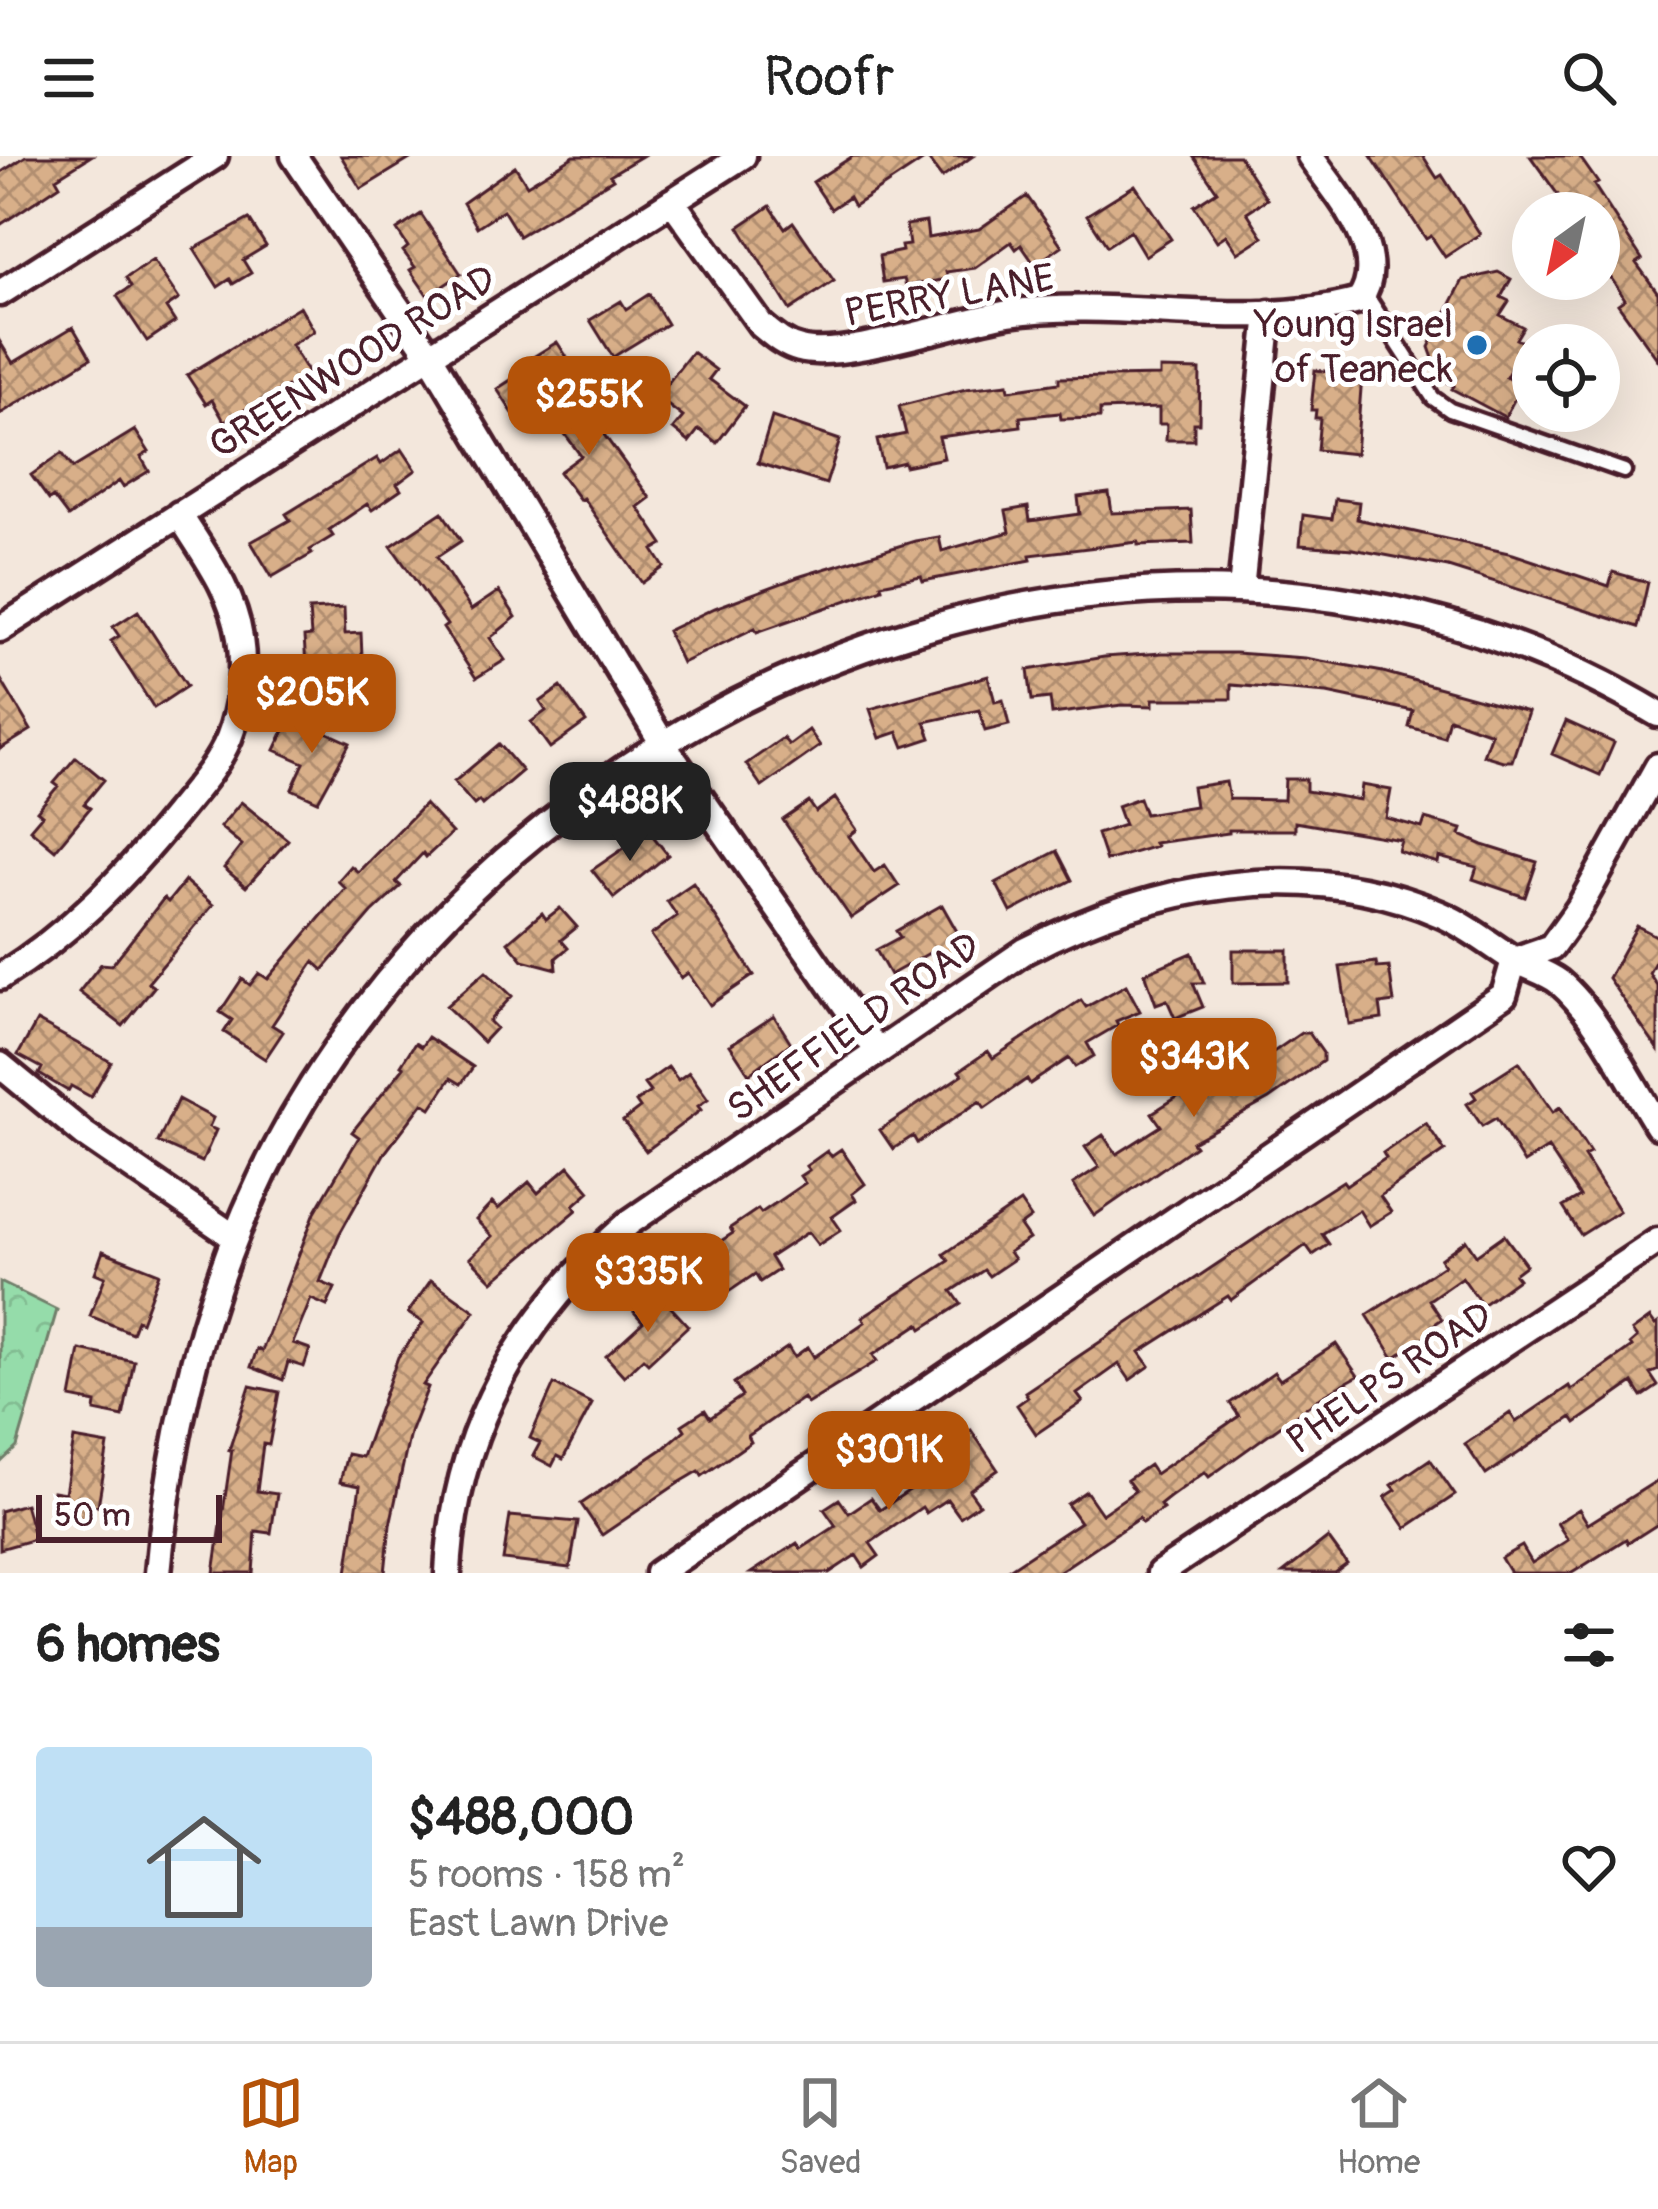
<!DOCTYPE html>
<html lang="en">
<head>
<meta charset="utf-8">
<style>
  body { margin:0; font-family:Pangolin,sans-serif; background:#f6f6f6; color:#222; height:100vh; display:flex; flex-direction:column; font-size:45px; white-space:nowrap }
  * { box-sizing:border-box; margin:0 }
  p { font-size:39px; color:#767676 }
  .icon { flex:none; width:66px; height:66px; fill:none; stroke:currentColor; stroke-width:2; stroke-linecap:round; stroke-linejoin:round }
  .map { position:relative; height:1417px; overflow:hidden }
  .panel { display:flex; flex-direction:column; background:#fff; flex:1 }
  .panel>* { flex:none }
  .needle { width:78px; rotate:213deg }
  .tools { position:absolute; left:1512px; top:36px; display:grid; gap:24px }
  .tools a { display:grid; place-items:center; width:108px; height:108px; border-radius:50%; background:#fff; box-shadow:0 12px 48px #0002; font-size:60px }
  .scale { position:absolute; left:36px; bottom:30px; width:186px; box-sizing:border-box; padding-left:12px; border:6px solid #4a1f2b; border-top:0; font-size:33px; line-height:42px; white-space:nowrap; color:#4a1f2b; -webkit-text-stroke:9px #fff; paint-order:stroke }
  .price { position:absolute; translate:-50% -102px; padding:0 27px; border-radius:24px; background:#b45309; color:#fff; font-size:39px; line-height:78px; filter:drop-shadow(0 3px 6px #0008) }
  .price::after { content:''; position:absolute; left:50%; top:72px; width:36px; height:27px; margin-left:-18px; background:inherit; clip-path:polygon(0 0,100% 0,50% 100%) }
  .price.current { background:#222; color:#fff }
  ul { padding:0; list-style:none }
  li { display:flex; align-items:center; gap:36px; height:300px; padding:0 36px }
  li+li { border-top:3px solid #e0e0e0 }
  li span { display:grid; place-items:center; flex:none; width:336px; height:240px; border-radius:12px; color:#555 }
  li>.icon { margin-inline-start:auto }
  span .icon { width:144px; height:144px; fill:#fffc; stroke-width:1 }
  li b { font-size:51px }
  h2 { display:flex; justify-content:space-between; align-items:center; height:144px; padding:0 36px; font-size:51px }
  header { display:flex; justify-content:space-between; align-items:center; height:156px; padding:0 36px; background:#fff; font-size:54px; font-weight:600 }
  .tabs { display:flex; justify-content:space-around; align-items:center; height:168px; border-top:3px solid #e0e0e0; background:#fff; font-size:33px; color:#767676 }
  .tabs a { display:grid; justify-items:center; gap:6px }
  .tabs .current { color:#b45309 }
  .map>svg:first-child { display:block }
</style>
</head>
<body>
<header><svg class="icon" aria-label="menu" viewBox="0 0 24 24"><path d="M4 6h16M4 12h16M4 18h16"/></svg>Roofr<svg class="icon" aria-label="search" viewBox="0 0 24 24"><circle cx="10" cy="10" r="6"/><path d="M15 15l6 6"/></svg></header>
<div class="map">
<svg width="1658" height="1417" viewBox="0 0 1658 1417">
  <defs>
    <pattern id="forest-crowns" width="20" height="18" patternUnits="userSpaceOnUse" patternTransform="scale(3)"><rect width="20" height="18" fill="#95dcaa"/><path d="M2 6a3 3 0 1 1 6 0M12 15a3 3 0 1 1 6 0" fill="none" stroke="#82bc92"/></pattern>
    <pattern id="building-cross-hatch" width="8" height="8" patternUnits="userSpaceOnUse" patternTransform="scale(3)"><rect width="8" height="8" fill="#d8af89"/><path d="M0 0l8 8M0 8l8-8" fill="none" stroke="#b18e70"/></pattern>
  </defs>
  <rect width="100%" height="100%" fill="#f3e7dc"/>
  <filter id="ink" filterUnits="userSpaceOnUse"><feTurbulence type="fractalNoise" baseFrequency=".00833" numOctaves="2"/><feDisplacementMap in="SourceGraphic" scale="24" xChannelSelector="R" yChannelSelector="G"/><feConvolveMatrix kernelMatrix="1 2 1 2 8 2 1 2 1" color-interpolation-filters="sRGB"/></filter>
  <g filter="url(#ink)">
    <path fill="url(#forest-crowns)" stroke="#707e6a" stroke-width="3" d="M 0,1126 L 57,1154 L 17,1291 L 0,1307 Z"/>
    <path fill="url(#building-cross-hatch)" stroke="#4a1f2b" stroke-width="3" d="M 26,0 L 91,0 L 56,22 L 60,29 L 0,69 L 0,17 Z
      M 341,0 L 415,0 L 361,33 Z
      M 574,0 L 642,0 L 610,19 L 613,23 L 519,80 L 503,54 L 477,71 L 463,47 L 515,10 L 527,29 Z
      M 853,0 L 973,0 L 942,22 L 927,2 L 854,50 L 849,41 L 831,53 L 813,26 Z
      M 1193,0 L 1239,0 L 1267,43 L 1247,56 L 1263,81 L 1238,97 L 1226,79 L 1217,85 L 1194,50 L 1217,35 Z
      M 1371,0 L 1423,0 L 1437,22 L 1442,19 L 1480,78 L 1445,101 L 1431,80 L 1426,83 Z
      M 1530,0 L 1579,0 L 1598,27 L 1594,29 L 1642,103 L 1636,107 L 1658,137 L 1658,204 L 1618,148 L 1625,143 L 1599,104 L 1599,57 L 1571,57 Z
      M 1135,29 L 1171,83 L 1145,100 L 1130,75 L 1107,90 L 1087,59 Z
      M 1027,40 L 1062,90 L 1035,109 L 1021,89 L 1016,93 L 1011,86 L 975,112 L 946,116 L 948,123 L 906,130 L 904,123 L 883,126 L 879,100 L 902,95 L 901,90 L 909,89 L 906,69 L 926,66 L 928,82 L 979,73 Z
      M 770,50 L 785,72 L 793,66 L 834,125 L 790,154 L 739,71 Z
      M 421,58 L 461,118 L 428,140 L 410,114 L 415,111 L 403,95 L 408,91 L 397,74 Z
      M 249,63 L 266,90 L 243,104 L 251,117 L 233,128 L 230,123 L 218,131 L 194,93 Z
      M 153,104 L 179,143 L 166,152 L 175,166 L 147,185 L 117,140 L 131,131 L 126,122 Z
      M 1498,116 L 1511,123 L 1501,141 L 1509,145 L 1500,159 L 1523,171 L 1516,183 L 1525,187 L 1506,221 L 1522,229 L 1505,261 L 1452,233 L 1454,230 L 1440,222 L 1429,191 L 1463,124 Z
      M 649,138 L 667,168 L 613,201 L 590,164 L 621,145 L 626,153 Z
      M 300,150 L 314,175 L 291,189 L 309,219 L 224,265 L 212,244 L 206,248 L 187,219 Z
      M 73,171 L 91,202 L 0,258 L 0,186 L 13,207 Z
      M 557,186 L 582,224 L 570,232 L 650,342 L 638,351 L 663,388 L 653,394 L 664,411 L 642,427 L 583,342 L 580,344 L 559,316 L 581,300 L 544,249 L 530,258 L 525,252 L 514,259 L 497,233 L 534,209 L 530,203 Z
      M 692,196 L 716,214 L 709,223 L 745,250 L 717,287 L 699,273 L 689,286 L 673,273 L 683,261 L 657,241 Z
      M 1160,213 L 1200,214 L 1199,267 L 1194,267 L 1194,284 L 1166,284 L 1167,268 L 1159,268 L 1159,252 L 1100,254 L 1100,262 L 1061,263 L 1060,257 L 1020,261 L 1021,270 L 939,281 L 944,302 L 905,310 L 904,306 L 883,311 L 877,284 L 906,278 L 899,250 L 966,233 L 1008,228 L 1009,234 L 1059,227 L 1059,222 L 1160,220 Z
      M 1315,214 L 1362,219 L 1356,298 L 1317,294 L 1320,262 L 1315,262 L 1316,254 L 1311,254 Z
      M 772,261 L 840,284 L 826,328 L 758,307 Z
      M 135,274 L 149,296 L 141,301 L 149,315 L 123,331 L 119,325 L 68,361 L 53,341 L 49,344 L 31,319 L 62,297 L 73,312 Z
      M 402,293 L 416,314 L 397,328 L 401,334 L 372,354 L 367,348 L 329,374 L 333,380 L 310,394 L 312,398 L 272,421 L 251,386 L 290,364 L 286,358 L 377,302 L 381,308 Z
      M 1109,337 L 1112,357 L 1191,354 L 1193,387 L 1138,389 L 1138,386 L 1030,399 L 1031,404 L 923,425 L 921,420 L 881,428 L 882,432 L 757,476 L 755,472 L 682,507 L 667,475 L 715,452 L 798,421 L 915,385 L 939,381 L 942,395 L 1010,376 L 1006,355 L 1028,351 L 1030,365 L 1080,358 L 1078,341 Z
      M 1335,343 L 1359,346 L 1357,363 L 1513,398 L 1609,430 L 1613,416 L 1648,426 L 1638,471 L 1448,411 L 1353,393 L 1300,389 L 1303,359 L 1332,363 Z
      M 442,356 L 461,385 L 437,401 L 471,454 L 499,435 L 516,461 L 490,482 L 505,504 L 476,522 L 443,472 L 447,469 L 391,390 Z
      M 344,452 L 345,478 L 361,477 L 362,500 L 345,501 L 346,514 L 339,514 L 341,536 L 308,538 L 304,481 L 311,480 L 309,454 Z
      M 138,455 L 187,530 L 154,552 L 111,485 L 119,480 L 113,471 Z
      M 1162,497 L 1235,497 L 1305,502 L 1383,516 L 1528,556 L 1512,605 L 1503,605 L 1483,599 L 1491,577 L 1449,562 L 1444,581 L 1409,571 L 1413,555 L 1327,537 L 1231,529 L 1231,543 L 1153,543 L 1153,550 L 1122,549 L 1052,558 L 1050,542 L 1032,544 L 1028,514 L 1104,501 Z
      M 988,520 L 995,546 L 1003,544 L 1009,569 L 985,575 L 979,554 L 925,566 L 931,582 L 904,591 L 898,576 L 880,582 L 870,553 Z
      M 0,522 L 31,574 L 0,593 Z
      M 561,531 L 586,566 L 550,592 L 531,566 L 546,555 L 540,546 Z
      M 291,560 L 350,587 L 318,645 L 292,633 L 304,607 L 275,594 Z
      M 1566,565 L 1614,587 L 1600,619 L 1552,598 Z
      M 809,574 L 820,590 L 762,631 L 746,608 L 783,582 L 789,589 Z
      M 499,588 L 522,615 L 482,649 L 479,645 L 474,649 L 454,626 Z
      M 76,601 L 104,624 L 84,648 L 90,652 L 55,694 L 30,673 L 42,659 L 37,655 L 58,630 L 54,627 Z
      M 1285,623 L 1306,623 L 1306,635 L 1360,644 L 1362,629 L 1391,634 L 1386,662 L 1422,672 L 1425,663 L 1462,673 L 1460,679 L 1483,689 L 1537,706 L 1525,741 L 1473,723 L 1477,711 L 1439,701 L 1438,707 L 1398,695 L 1401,684 L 1295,666 L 1295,674 L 1229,674 L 1229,677 L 1154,687 L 1156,690 L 1106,705 L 1097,678 L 1124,669 L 1117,650 L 1139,642 L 1145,658 L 1195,650 L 1192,631 L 1226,626 L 1229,643 L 1284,644 Z
      M 835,642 L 857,674 L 849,680 L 874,716 L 885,709 L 899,730 L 851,762 L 783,664 L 809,646 L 816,656 Z
      M 241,646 L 288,684 L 246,731 L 224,712 L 242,689 L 220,671 Z
      M 425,648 L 452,677 L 426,701 L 423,697 L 396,726 L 401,730 L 372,757 L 323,814 L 314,806 L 272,869 L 283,876 L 265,903 L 224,876 L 232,864 L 220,856 L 242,823 L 250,829 L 259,817 L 268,823 L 345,732 L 338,725 L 351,710 L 358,716 Z
      M 649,675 L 668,699 L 614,742 L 592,714 Z
      M 1057,695 L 1072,724 L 1011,756 L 996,727 Z
      M 185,725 L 213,749 L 148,827 L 154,831 L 123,870 L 79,836 L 101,808 L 112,809 L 164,742 L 168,746 Z
      M 693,727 L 754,819 L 710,849 L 688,817 L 681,822 L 651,779 L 677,760 L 667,745 Z
      M 942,749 L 967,793 L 938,809 L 931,796 L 890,819 L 876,794 L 900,781 L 896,775 Z
      M 560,752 L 577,771 L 561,784 L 568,792 L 556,802 L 557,813 L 523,804 L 508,786 L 542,757 L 546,763 Z
      M 1637,770 L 1658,781 L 1658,800 L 1649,817 L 1658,831 L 1658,894 L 1608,822 Z
      M 1233,794 L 1288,794 L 1288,826 L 1233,827 Z
      M 1192,797 L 1204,827 L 1193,827 L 1203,851 L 1175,862 L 1167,844 L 1156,848 L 1145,817 Z
      M 1376,806 L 1377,812 L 1389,811 L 1394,846 L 1380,848 L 1382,863 L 1349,868 L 1340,811 Z
      M 486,815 L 512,840 L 489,865 L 496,872 L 483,886 L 446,850 Z
      M 1126,829 L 1140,855 L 1116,865 L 1118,869 L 1087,887 L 1094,900 L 1075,911 L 1069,902 L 1030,928 L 1027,923 L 985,952 L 980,945 L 917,987 L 913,980 L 893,993 L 880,974 L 962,919 L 959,915 L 988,895 L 993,902 L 1081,844 L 1086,851 Z
      M 774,860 L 791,887 L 749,918 L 730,889 Z
      M 37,865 L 111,906 L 91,941 L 71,930 L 68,935 L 39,918 L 42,912 L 18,899 Z
      M 1301,877 L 1309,877 L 1323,897 L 1323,905 L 1269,943 L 1192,986 L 1195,990 L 1094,1060 L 1073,1028 L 1099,1011 L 1085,991 L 1103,979 L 1117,998 L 1161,970 L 1152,957 L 1209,921 L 1204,913 L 1224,901 L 1237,921 Z
      M 428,881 L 473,911 L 461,928 L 451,922 L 431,952 L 423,947 L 384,998 L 339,1079 L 320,1126 L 335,1132 L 327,1150 L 311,1143 L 293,1187 L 310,1193 L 304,1211 L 288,1206 L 283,1224 L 251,1211 L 257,1193 L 262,1195 L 315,1056 L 359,981 L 352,976 L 404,911 L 401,909 L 415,887 L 421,891 Z
      M 1519,906 L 1553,956 L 1560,951 L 1590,997 L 1584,1000 L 1619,1055 L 1581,1079 L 1563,1051 L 1580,1041 L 1548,992 L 1524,1007 L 1496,962 L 1482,970 L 1467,948 L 1476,942 L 1472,936 Z
      M 668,911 L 678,924 L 689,916 L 708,943 L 698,950 L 701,954 L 646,995 L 623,965 L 640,952 L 636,946 L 650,936 L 644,928 Z
      M 178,943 L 213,962 L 209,971 L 216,974 L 202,1006 L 158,986 Z
      M 1426,967 L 1445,995 L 1380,1040 L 1391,1056 L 1369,1070 L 1359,1054 L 1322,1078 L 1329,1088 L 1313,1099 L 1306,1089 L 1231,1144 L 1228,1140 L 1140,1196 L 1150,1210 L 1130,1224 L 1119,1208 L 1077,1238 L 1083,1246 L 1036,1278 L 1017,1249 L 1028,1241 L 1025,1236 L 1304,1050 L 1343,1025 L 1346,1029 L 1386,1002 L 1383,997 Z
      M 841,993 L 865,1028 L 852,1038 L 856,1044 L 832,1061 L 841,1074 L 818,1089 L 808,1076 L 770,1101 L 778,1114 L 760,1126 L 755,1118 L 721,1141 L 695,1102 L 733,1077 L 730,1072 L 758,1053 L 761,1057 L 805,1027 L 800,1020 L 809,1014 L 806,1010 L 827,995 L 831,1000 Z
      M 569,1010 L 590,1035 L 574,1049 L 577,1054 L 493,1125 L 470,1102 L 492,1080 L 476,1064 L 492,1047 L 498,1053 L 529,1026 L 538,1037 Z
      M 1020,1046 L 1031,1062 L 1020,1070 L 1029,1083 L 1009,1096 L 1014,1103 L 989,1120 L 984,1114 L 952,1135 L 961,1148 L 922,1173 L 919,1168 L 873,1199 L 877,1205 L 807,1248 L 803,1242 L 748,1280 L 751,1286 L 702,1320 L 699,1315 L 677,1328 L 602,1379 L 581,1348 L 664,1292 L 685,1274 L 682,1269 L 705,1254 L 710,1262 L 742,1240 L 734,1227 L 788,1191 L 794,1201 L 808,1191 L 814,1201 L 865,1166 L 862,1161 L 949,1105 L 944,1098 Z
      M 1504,1079 L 1526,1109 L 1514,1118 L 1518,1123 L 1482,1149 L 1462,1121 L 1429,1144 L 1442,1163 L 1432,1170 L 1435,1175 L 1394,1202 L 1367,1159 L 1444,1109 L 1440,1103 L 1466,1084 L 1476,1099 Z
      M 103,1095 L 159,1117 L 141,1166 L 137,1164 L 132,1177 L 90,1160 L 105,1121 L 95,1117 Z
      M 431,1124 L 475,1155 L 423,1229 L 428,1231 L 410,1277 L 390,1369 L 385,1417 L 347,1417 L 360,1330 L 340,1326 L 347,1298 L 362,1301 L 398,1201 L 423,1167 L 408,1157 Z
      M 657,1136 L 688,1170 L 648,1207 L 643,1202 L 624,1220 L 606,1200 L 643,1166 L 634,1156 Z
      M 1650,1162 L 1655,1169 L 1658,1167 L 1658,1214 L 1650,1218 L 1658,1230 L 1642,1241 L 1633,1227 L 1576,1267 L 1572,1261 L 1486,1319 L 1465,1288 L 1510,1257 L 1516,1266 L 1569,1230 L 1571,1234 L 1632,1191 L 1630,1188 L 1637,1182 L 1632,1175 Z
      M 1336,1188 L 1358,1220 L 1322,1240 L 1209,1321 L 1205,1316 L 1170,1341 L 1160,1349 L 1163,1353 L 1142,1367 L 1139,1362 L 1057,1417 L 1003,1417 L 1080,1366 L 1067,1348 L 1086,1335 L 1102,1358 L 1135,1335 L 1127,1324 L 1149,1309 L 1155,1318 L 1239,1260 L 1230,1247 L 1274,1216 L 1280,1224 Z
      M 80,1194 L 134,1205 L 123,1261 L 95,1255 L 96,1247 L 71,1242 Z
      M 554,1228 L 592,1248 L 563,1303 L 557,1300 L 552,1310 L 533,1300 L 540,1287 L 530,1282 Z
      M 250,1230 L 279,1236 L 269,1289 L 263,1288 L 257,1335 L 277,1338 L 271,1377 L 256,1375 L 253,1417 L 214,1417 L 232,1294 L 229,1294 Z
      M 971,1274 L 998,1314 L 969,1334 L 979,1348 L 960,1361 L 947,1343 L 926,1357 L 922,1351 L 870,1387 L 879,1400 L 864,1411 L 856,1399 L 829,1417 L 751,1417 L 797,1387 L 801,1393 L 836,1370 L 824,1353 L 839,1343 L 849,1357 L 871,1342 L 880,1354 L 951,1306 L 942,1293 Z
      M 74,1283 L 108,1289 L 98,1350 L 91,1349 L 89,1364 L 50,1358 L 53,1335 L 65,1337 Z
      M 1430,1303 L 1455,1339 L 1406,1372 L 1385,1341 L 1396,1334 L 1392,1329 Z
      M 1658,1324 L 1658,1368 L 1628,1387 L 1626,1383 L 1572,1417 L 1510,1417 L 1501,1402 L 1522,1390 L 1532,1407 L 1568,1384 L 1557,1367 L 1579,1353 L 1588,1368 Z
      M 25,1348 L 35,1383 L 0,1393 L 0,1355 Z
      M 510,1360 L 578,1366 L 570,1412 L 503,1404 Z
      M 1328,1382 L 1347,1408 L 1335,1417 L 1283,1417 Z"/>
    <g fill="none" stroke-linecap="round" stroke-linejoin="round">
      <defs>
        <path id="lane" d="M 1365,137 L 1433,242 L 1450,254 L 1624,315"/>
        <path id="street" d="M 294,0 L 429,198 L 663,588 L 878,896
          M 672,45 L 761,169 C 773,179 784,189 800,193 C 842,205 958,165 1009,157 C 1124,141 1246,176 1359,145 C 1393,98 1336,38 1310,0
          M 0,137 L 215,0
          M 1241,434 L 1269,157
          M 0,473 L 743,0
          M 0,821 C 71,777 124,722 176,658 C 195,634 217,611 229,582 C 241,551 245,515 240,482 C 233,435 203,397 179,358
          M 0,909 L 84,978 L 234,1081
          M 158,1417 C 175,1230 227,1050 335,895 C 621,480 1209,289 1658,558
          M 448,1417 C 455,1272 522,1160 630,1066 L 1025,795 C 1151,729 1303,699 1440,758 C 1466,769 1487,786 1510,801 C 1525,811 1545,815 1559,826 C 1598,859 1630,926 1658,970
          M 658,1417 L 1504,839 L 1514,804 L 1551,791 L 1579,752 L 1658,610
          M 1160,1417 L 1658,1085"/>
      </defs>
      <use href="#lane" stroke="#4a1f2b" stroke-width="21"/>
      <use href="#street" stroke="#4a1f2b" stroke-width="33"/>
      <use href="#lane" stroke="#fff" stroke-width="12"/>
      <use href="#street" stroke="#fff" stroke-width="24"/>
    </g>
  </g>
  <circle fill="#1f6fb2" stroke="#fff" stroke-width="4.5" cx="1477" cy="189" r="12"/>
  <g text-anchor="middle" stroke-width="10" stroke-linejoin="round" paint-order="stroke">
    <g font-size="39" fill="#4a1f2b" stroke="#fff">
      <text transform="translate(949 138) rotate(-10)" y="14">PERRY LANE</text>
      <text transform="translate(352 205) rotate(-32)" y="14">GREENWOOD ROAD</text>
      <text transform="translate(853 870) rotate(-35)" y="14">SHEFFIELD ROAD</text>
      <text transform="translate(1389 1221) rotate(-34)" y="14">PHELPS ROAD</text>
    </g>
    <g font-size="39" fill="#4a1f2b" stroke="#fff" text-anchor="end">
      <text x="1453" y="181">Young Israel<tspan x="1453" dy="45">of Teaneck</tspan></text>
    </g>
  </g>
</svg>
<div class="tools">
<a><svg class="needle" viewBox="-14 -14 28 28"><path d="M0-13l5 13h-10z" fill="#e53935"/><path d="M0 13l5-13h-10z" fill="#767676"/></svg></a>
<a><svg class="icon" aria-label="locate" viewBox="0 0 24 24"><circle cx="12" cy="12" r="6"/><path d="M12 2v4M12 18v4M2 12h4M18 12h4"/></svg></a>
</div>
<div class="scale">50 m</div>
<b class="price" style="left:589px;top:302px">$255K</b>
<b class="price" style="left:312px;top:600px">$205K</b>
<b class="price current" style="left:630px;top:708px">$488K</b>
<b class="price" style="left:1194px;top:964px">$343K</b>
<b class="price" style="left:648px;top:1179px">$335K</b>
<b class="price" style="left:889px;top:1357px">$301K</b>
</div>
<section class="panel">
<h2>6 homes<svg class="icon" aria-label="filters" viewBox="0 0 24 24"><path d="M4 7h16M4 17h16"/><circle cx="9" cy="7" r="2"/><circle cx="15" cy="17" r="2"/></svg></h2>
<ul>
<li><span style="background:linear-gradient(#bfe0f5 75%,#9aa5b1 0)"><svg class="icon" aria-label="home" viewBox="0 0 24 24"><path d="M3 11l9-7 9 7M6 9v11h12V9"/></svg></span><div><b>$488,000</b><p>5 rooms · 158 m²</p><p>East Lawn Drive</p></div><svg class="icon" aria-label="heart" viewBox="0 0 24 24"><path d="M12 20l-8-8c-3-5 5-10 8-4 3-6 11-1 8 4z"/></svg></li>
</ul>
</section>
<nav class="tabs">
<a class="current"><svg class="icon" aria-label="map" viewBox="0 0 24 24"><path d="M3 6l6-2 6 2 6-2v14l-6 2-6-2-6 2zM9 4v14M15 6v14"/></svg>Map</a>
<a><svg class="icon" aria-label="saved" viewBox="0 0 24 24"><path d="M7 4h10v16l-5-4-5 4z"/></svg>Saved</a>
<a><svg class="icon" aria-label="home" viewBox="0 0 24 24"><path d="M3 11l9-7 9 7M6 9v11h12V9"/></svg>Home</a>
</nav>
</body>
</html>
